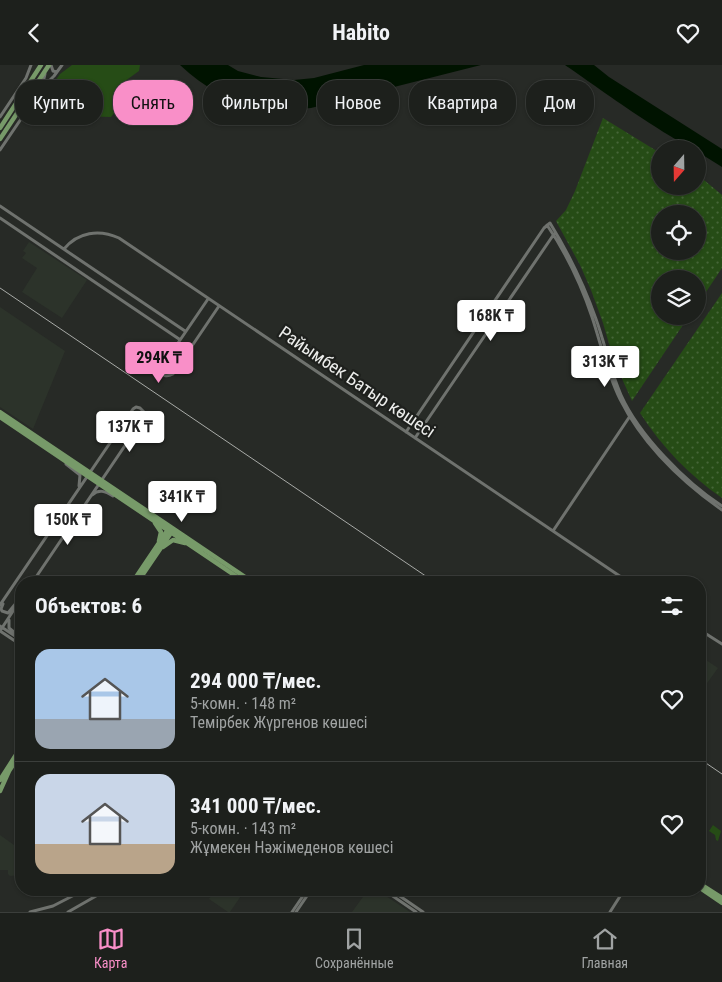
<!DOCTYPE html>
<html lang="ru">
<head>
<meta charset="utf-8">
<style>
  body { margin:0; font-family:"Roboto Condensed",sans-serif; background:#252825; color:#f1f3f6; height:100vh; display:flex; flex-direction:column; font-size:19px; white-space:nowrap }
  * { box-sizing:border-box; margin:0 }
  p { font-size:16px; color:#a0a3a3 }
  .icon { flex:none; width:28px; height:28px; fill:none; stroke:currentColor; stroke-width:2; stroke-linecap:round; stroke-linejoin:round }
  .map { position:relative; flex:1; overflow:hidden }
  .drawer { position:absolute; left:15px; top:511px; width:691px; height:320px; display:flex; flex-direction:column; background:#1d201c; border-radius:20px; box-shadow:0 1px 4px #0004,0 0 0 1px #3b3e3b }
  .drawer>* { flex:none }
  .top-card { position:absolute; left:15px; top:15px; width:692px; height:45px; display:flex; gap:10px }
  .needle { width:32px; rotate:200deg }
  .buttons { position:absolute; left:651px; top:75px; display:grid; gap:10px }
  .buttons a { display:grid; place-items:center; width:55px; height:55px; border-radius:50%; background:#1d201c; box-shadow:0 1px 4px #0004,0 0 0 1px #3b3e3b; font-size:25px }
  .price { position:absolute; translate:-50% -42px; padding:0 11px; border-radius:5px; background:#fff; color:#222; font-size:16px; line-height:32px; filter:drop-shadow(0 1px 2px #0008) }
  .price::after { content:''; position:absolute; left:50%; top:30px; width:15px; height:11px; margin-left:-8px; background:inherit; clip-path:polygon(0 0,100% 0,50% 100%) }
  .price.selected { background:#f98fc8; color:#111 }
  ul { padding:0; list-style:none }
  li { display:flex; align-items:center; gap:15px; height:125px; padding:0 20px }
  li+li { border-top:1px solid #3b3e3b }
  li span { display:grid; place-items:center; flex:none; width:140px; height:100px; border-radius:15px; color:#555 }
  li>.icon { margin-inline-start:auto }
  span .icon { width:60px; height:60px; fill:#fffc; stroke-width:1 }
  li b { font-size:21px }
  h2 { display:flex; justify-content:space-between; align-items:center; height:60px; padding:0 20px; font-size:21px }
  .tag { padding:0 18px; border-radius:20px; background:#1d201c; box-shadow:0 1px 4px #0004,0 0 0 1px #3b3e3b; font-size:18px; line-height:45px }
  .tag.selected { background:#f98fc8; color:#111 }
  header { display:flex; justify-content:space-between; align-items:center; height:65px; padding:0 20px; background:#1d201c; font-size:22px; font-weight:700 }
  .dock { display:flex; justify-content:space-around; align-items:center; height:70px; border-top:1px solid #3b3e3b; background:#1d201c; font-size:14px; color:#a0a3a3 }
  .dock a { display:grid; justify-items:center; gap:2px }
  .dock .selected { color:#f98fc8 }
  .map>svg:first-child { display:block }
</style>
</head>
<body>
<header><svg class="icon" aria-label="back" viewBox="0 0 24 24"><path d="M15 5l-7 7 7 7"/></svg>Habito<svg class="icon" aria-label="heart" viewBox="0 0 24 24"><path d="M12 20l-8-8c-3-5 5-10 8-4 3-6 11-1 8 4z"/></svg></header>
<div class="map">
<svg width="722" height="847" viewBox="0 0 722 847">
  <defs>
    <pattern id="park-dots" width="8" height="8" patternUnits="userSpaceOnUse" patternTransform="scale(1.25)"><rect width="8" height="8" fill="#264c16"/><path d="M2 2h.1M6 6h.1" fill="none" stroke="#466638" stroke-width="1.8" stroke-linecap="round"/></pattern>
  </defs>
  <rect width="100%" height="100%" fill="#272a26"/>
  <path fill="#2c332a" d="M 29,177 L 87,215 L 62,253 L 22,227 L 37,203 L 22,193 L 26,188 L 23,186 Z
    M 0,242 L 65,286 L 33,364 L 0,342 Z
    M 700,591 L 718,603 L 700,628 Z
    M 0,770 L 21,785 L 21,810 L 10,811 L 8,809 L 8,805 L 0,805 Z
    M 215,825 L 245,825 L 230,847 L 228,847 L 209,834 Z
    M 368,825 L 377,825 L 410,847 L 352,847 Z"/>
  <path fill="#264c16" d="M 72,0 L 140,0 L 139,6 L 121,19 L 127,27 L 128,31 L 111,52 L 80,51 L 47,61 L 31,50 L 60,9 Z
    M 713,760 L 721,766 L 718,776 L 716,775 L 715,770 L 709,766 Z"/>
  <path fill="url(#park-dots)" fill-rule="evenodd" d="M 603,53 L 660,88 L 660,121 L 698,121 L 698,110 L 722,130 L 722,203 L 698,239 L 698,214 L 660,214 L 660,251 L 689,251 L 632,336 L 614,296 L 603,258 L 591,225 L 580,200 L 556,156 L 566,145 L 575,126 ZM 660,149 L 698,149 L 698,186 L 660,186 Z
    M 722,228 L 722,433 C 689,410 662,382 640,348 Z"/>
  <path fill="#001300" d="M 180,0 L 228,0 L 238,6 L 261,12 L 294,15 L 314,13 L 364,0 L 481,0 L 311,43 C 257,48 220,37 180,0 Z
    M 565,0 L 594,0 L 609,12 L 722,84 L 722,102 L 698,87 L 698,84 C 682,84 584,13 565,0 Z"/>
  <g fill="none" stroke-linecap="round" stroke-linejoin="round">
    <path stroke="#6f726e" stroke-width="3" d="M 51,0 L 53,6 L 57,7
      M 42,22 L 45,9
      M 0,52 L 26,13 L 31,0
      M 0,85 L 42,23 L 54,11 L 62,0
      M 0,141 L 185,266
      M 0,153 L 179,274
      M 547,160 C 566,188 581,219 592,252 C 601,279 607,308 620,334 C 643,380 681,416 722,445
      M 64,184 C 78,167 99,164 119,173 L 630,518
      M 208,234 L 161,303 C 161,312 167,312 173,309 L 219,241
      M 406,367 L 544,163 L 550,158 C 569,189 584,220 596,254 C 605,279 610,305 621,330 C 639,370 685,417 722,441
      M 415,373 L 554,169
      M 66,399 L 80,410 L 79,421
      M 92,430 C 99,424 105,426 113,431
      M 553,466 L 630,351
      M 3,539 L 1,544 L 2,546 L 8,548 L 21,532
      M 0,540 L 133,344 L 136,342 L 140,343 L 144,347 L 143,354 L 32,518
      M 9,555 L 9,563 L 21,573
      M 0,561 L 21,575
      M 700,565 L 722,579
      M 0,566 L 15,543
      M 0,566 L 21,580
      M 384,825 L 416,847
      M 391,825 L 423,847
      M 30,847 L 53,841 L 84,825
      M 68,847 L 96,831 L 103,825
      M 292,847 L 307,825
      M 296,847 L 311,825
      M 610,847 L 624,825"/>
    <path stroke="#779a69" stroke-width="4.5" d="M 0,63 L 41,0
      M 0,74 L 49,0
      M 0,347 L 254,518
      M 0,352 L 246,518
      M 155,458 L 161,467 L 159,476
      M 163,482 L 173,475 L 185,478
      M 132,518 L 169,463
      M 137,518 L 173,465
      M 0,715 L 21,682
      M 0,726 L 9,706 L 21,688
      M 700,819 L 722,833
      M 700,823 L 722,838"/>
    <path stroke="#a8aaa7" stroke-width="1" d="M 0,223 L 436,518
      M 700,694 L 722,709"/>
  </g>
  <g text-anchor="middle" stroke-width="4.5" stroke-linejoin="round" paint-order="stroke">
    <g font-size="18" fill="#ecedeb" stroke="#1e201d">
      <text transform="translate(357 317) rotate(34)" y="6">Райымбек Батыр көшесі</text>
    </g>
  </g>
</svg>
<div class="buttons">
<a><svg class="needle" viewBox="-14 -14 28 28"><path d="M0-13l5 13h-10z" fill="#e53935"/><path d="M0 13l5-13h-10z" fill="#a0a3a3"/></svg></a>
<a><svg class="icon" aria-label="locate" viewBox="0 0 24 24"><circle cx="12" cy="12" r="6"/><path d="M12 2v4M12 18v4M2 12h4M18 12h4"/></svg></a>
<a><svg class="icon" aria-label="layers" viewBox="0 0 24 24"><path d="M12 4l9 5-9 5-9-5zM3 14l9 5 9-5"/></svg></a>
</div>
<b class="price" style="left:491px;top:277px">168K ₸</b>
<b class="price selected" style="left:159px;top:319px">294K ₸</b>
<b class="price" style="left:605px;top:323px">313K ₸</b>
<b class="price" style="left:130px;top:388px">137K ₸</b>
<b class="price" style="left:182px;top:458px">341K ₸</b>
<b class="price" style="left:68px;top:481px">150K ₸</b>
<div class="top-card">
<a class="tag">Купить</a>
<a class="tag selected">Снять</a>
<a class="tag">Фильтры</a>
<a class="tag">Новое</a>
<a class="tag">Квартира</a>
<a class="tag">Дом</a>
</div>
<section class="drawer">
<h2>Объектов: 6<svg class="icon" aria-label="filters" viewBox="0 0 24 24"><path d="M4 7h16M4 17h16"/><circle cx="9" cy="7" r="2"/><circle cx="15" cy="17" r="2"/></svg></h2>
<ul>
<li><span style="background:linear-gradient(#a9c7e8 70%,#9aa5b1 0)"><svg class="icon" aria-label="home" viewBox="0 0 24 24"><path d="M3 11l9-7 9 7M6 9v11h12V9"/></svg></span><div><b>294 000 ₸/мес.</b><p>5-комн. · 148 m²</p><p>Темірбек Жүргенов көшесі</p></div><svg class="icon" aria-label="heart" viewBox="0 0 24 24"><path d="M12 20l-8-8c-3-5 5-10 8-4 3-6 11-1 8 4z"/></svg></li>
<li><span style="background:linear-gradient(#c9d6e8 70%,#b9a48a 0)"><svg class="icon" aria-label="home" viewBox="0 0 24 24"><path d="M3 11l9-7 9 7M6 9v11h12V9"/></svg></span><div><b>341 000 ₸/мес.</b><p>5-комн. · 143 m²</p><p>Жұмекен Нәжімеденов көшесі</p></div><svg class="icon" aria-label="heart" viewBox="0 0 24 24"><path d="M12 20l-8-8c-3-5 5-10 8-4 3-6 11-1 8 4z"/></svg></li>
</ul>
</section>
</div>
<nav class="dock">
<a class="selected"><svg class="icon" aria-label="map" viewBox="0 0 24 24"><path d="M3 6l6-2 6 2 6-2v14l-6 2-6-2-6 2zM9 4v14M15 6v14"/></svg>Карта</a>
<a><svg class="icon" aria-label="saved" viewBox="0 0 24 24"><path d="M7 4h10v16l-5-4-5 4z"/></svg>Сохранённые</a>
<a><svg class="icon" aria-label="home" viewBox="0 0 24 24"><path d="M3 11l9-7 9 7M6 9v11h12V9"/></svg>Главная</a>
</nav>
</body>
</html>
